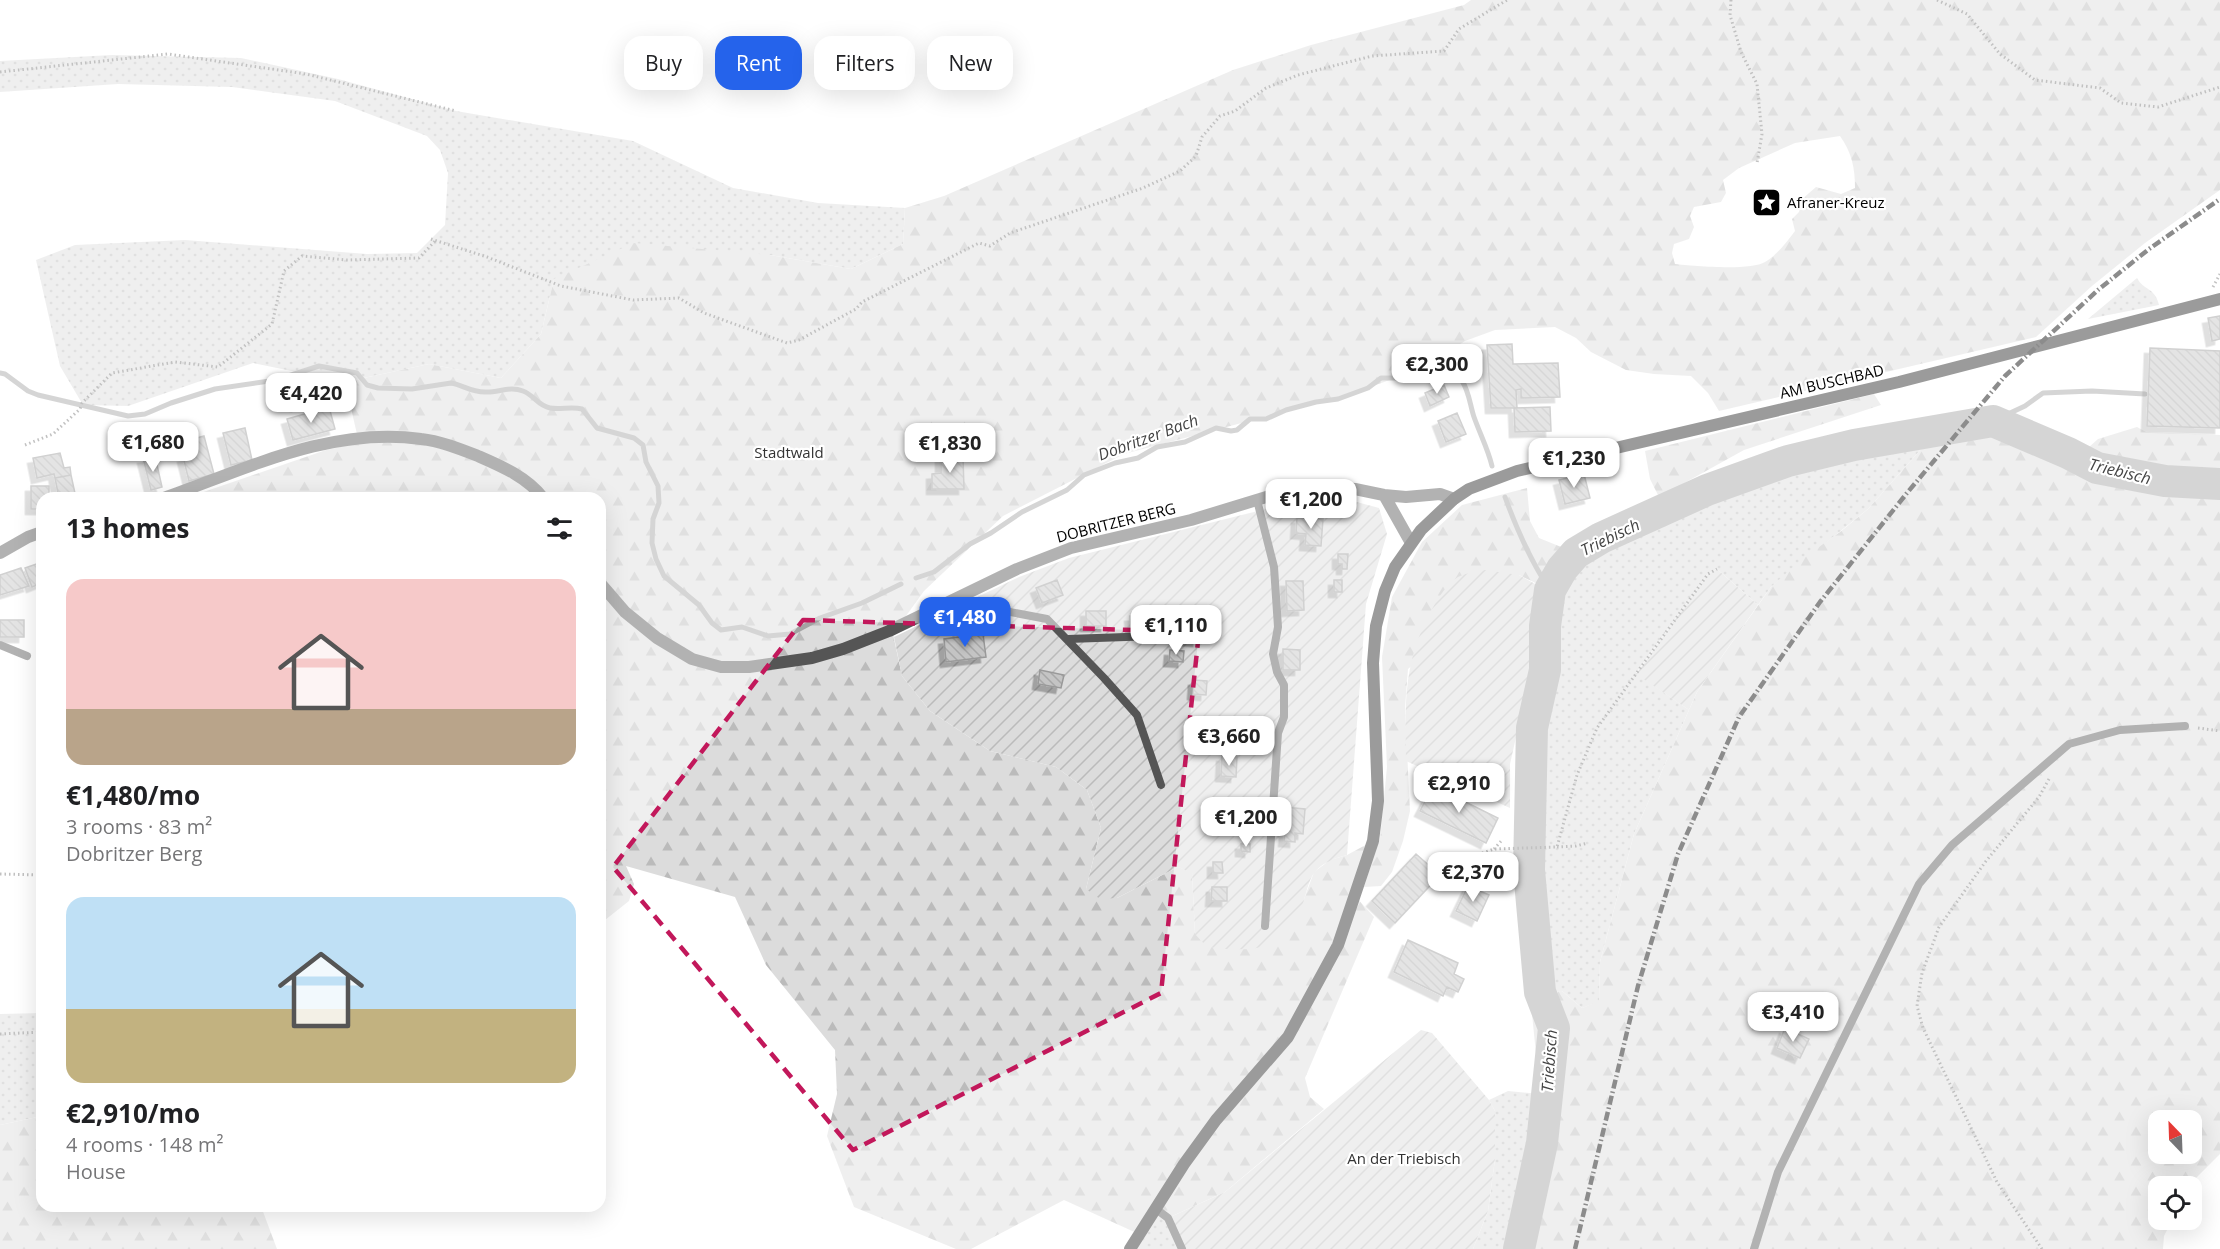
<!DOCTYPE html>
<html lang="en">
<head>
<meta charset="utf-8">
<style>
  body { margin:0; font-family:"Open Sans",sans-serif; background:#f2f2f2; color:#202124; height:100vh; display:flex; flex-direction:column; font-size:22px; white-space:nowrap }
  * { box-sizing:border-box; margin:0 }
  p { font-size:20px; color:#757577 }
  .icon { flex:none; width:33px; height:33px; fill:none; stroke:currentColor; stroke-width:2; stroke-linecap:round; stroke-linejoin:round }
  .map { position:relative; flex:1; overflow:hidden }
  .drawer { position:absolute; left:36px; top:492px; width:570px; height:720px; display:flex; flex-direction:column; background:#fff; border-radius:18px; box-shadow:0 6px 24px #0002 }
  .drawer>* { flex:none }
  .hud { position:absolute; left:624px; top:36px; width:570px; height:54px; display:flex; gap:12px }
  .needle { width:39px; rotate:337deg }
  .controls { position:absolute; left:2148px; top:1110px; display:grid; gap:12px }
  .controls a { display:grid; place-items:center; width:54px; height:54px; border-radius:12px; background:#fff; box-shadow:0 6px 24px #0002; font-size:30px }
  .price { position:absolute; translate:-50% -51px; padding:0 14px; border-radius:12px; background:#fff; color:#222; font-size:20px; line-height:39px; filter:drop-shadow(0 2px 3px #0008) }
  .price::after { content:''; position:absolute; left:50%; top:36px; width:18px; height:14px; margin-left:-9px; background:inherit; clip-path:polygon(0 0,100% 0,50% 100%) }
  .price.on { background:#2563eb; color:#fff }
  ul { padding:0; list-style:none }
  li { display:grid; align-content:center; gap:12px; height:318px; padding:0 30px }
  li span { display:grid; place-items:center; height:186px; border-radius:18px; color:#555 }
  li>.icon { margin-inline-start:auto }
  span .icon { width:108px; height:108px; fill:#fffc; stroke-width:1 }
  li b { font-size:26px }
  h2 { display:flex; justify-content:space-between; align-items:center; height:72px; padding:0 30px; font-size:26px }
  .chip { padding:0 21px; border-radius:18px; background:#fff; box-shadow:0 6px 24px #0002; font-size:21px; line-height:54px }
  .chip.on { background:#2563eb; color:#fff }
  .map>svg:first-child { display:block }
</style>
</head>
<body>
<div class="map">
<svg width="2220" height="1249" viewBox="0 0 2220 1249">
  <defs>
    <pattern id="grass-dots" width="8" height="8" patternUnits="userSpaceOnUse" patternTransform="scale(1.5)"><rect width="8" height="8" fill="#dcdcdc"/><path d="M2 2h.1M6 6h.1" fill="none" stroke="#bbb" stroke-width="1.8" stroke-linecap="round"/></pattern>
    <pattern id="forest-firs" width="22" height="20" patternUnits="userSpaceOnUse" patternTransform="scale(1.5)"><rect width="22" height="20" fill="#dcdcdc"/><path d="M5 1l3.5 6h-7zM16 11l3.5 6h-7z" fill="#bbb"/></pattern>
    <pattern id="garden-furrows" width="10" height="10" patternUnits="userSpaceOnUse" patternTransform="scale(1.5)"><rect width="10" height="10" fill="#dcdcdc"/><path d="M-1 1l2-2M0 10L10 0M9 11l2-2" fill="none" stroke="#bbb"/></pattern>
    <pattern id="building-back-hatch" width="6" height="6" patternUnits="userSpaceOnUse" patternTransform="scale(1.5)"><rect width="6" height="6" fill="#c4c4c4"/><path d="M-1 5l2 2M0 0l6 6M5-1l2 2" fill="none" stroke="#a7a7a7"/></pattern>
    <filter id="shadow"><feDropShadow dx="-5.5" dy="5.5" stdDeviation="0" flood-color="#0004"/></filter>
  </defs>
  <rect width="100%" height="100%" fill="#fff"/>
  <path fill="url(#grass-dots)" d="M 112,55 L 241,58 L 338,79 L 456,111 L 633,141 L 733,188 L 818,203 L 905,208 L 903,244 L 851,269 L 770,255 L 554,279 L 541,334 L 501,378 L 429,364 L 345,382 L 253,363 L 128,406 L 83,405 L 60,366 L 36,260 L 75,245 L 185,240 L 367,254 L 417,253 L 445,225 L 448,173 L 440,150 L 427,136 L 335,101 L 232,87 L 118,84 L 0,92 L 0,61 Z
    M 2137,278 C 2144,291 2155,287 2159,305 L 2088,319 Z
    M 1938,430 L 1868,509 L 1771,587 L 1758,605 L 1717,569 L 1708,574 L 1636,673 L 1689,710 L 1634,834 L 1600,962 L 1599,1002 L 1582,1008 L 1562,991 L 1540,992 L 1529,870 L 1532,728 L 1545,670 L 1547,607 L 1550,590 L 1562,569 L 1576,553 L 1601,538 L 1707,490 L 1788,461 L 1854,445 Z
    M 42,1013 L 42,1116 L 0,1125 L 0,1014 Z
    M 1508,1091 L 1540,1094 L 1536,1154 L 1516,1249 L 1473,1249 L 1488,1211 L 1495,1159 L 1495,1111 L 1489,1100 Z
    M 1156,1209 L 1168,1218 L 1179,1249 L 1135,1249 Z"/>
  <path fill="url(#forest-firs)" fill-rule="evenodd" d="M 1471,0 L 2220,0 L 2220,190 L 2145,243 L 2092,286 L 2036,337 L 1719,411 L 1708,393 L 1691,376 L 1654,374 L 1626,370 L 1591,352 L 1576,338 L 1555,327 L 1495,330 L 1465,341 L 1439,357 L 1398,377 L 1348,395 L 1124,454 L 1003,516 L 924,591 L 893,634 L 902,676 L 930,711 L 990,751 L 1056,767 L 1087,790 L 1101,828 L 1086,889 L 1117,898 L 1178,867 L 1192,872 L 1195,934 L 1304,899 L 1314,872 L 1330,860 L 1347,855 L 1373,841 L 1355,896 L 1374,917 L 1305,1078 L 1310,1097 L 1324,1109 L 1225,1192 L 1168,1218 L 1156,1210 L 1141,1235 L 1064,1200 L 971,1249 L 956,1249 L 854,1207 L 827,1136 L 837,1094 L 835,1050 L 766,965 L 735,897 L 626,866 L 634,884 L 629,901 L 600,924 L 600,498 L 186,498 L 326,450 L 359,443 L 345,382 L 429,364 L 501,378 L 541,334 L 554,279 L 634,243 L 770,255 L 851,269 L 903,244 L 905,208 L 944,196 L 1233,70 L 1311,45 L 1464,5 ZM 1840,136 C 1852,153 1855,168 1855,188 L 1841,194 L 1816,187 L 1801,200 L 1799,212 L 1792,219 L 1795,231 C 1786,243 1778,254 1765,262 C 1751,271 1693,266 1675,264 L 1672,253 L 1674,244 L 1689,239 L 1694,227 L 1690,216 L 1694,207 L 1721,202 L 1726,193 L 1723,180 L 1739,168 L 1795,143 Z
    M 1874,394 L 1881,405 L 1744,450 L 1659,497 L 1650,479 L 1645,451 Z
    M 1993,421 L 2068,453 L 2079,456 L 2098,439 L 2137,427 L 2146,432 L 2220,435 L 2220,1154 L 2188,1186 L 2158,1186 L 2158,1220 L 2172,1220 L 2164,1236 L 2163,1249 L 1516,1249 L 1536,1154 L 1540,1094 L 1531,1004 L 1540,992 L 1562,991 L 1582,1008 L 1599,1001 L 1600,962 L 1634,834 L 1697,692 L 1771,587 L 1802,559 L 1840,532 L 1868,509 L 1938,430 ZM 2158,1120 L 2192,1120 L 2192,1154 L 2158,1154 Z
    M 1527,488 L 1530,521 L 1539,538 L 1576,553 L 1562,569 L 1550,590 L 1519,575 L 1408,669 L 1405,708 L 1410,811 L 1403,841 L 1392,872 L 1381,886 L 1364,887 L 1380,838 L 1387,767 L 1382,657 L 1392,597 L 1422,542 L 1462,505 Z
    M 42,1116 L 42,1206 L 264,1206 L 262,1209 L 277,1249 L 0,1249 L 0,1125 Z"/>
  <path fill="url(#garden-furrows)" d="M 1342,498 L 1379,508 L 1387,534 L 1366,604 L 1347,855 C 1336,858 1323,862 1315,872 C 1308,880 1306,896 1302,906 C 1282,953 1252,952 1207,947 L 1195,934 L 1192,873 L 1178,867 L 1117,898 L 1100,899 L 1086,889 L 1101,828 L 1087,790 L 1056,767 L 990,751 L 930,711 L 902,676 L 894,637 L 1019,577 L 1069,558 L 1294,502 Z
    M 1717,569 L 1758,605 L 1697,692 L 1689,710 L 1636,674 L 1708,574 Z
    M 1485,570 L 1519,575 L 1537,585 L 1533,603 L 1536,621 L 1532,666 L 1510,764 L 1510,808 L 1406,761 C 1405,702 1403,662 1432,609 C 1439,597 1446,585 1458,577 C 1465,573 1477,572 1485,570 Z
    M 1421,1030 L 1432,1033 L 1489,1100 L 1495,1111 L 1495,1159 L 1488,1211 L 1473,1249 L 1182,1249 L 1168,1218 L 1225,1192 Z"/>
  <g fill="none" stroke-linecap="round" stroke-linejoin="round">
    <path stroke="#a3a3a3" stroke-width="5" d="M 0,373 L 5,374 L 28,391 L 38,395 L 128,416 L 145,414 L 171,403 L 215,389 L 276,380 L 319,366 L 357,373 L 367,385 L 378,388 L 412,389 L 451,383 C 463,385 472,393 487,392 C 500,392 510,386 523,391 C 534,395 538,406 550,408 C 561,410 571,406 582,409 L 597,428 L 634,438 L 643,445 L 646,462 L 658,486 L 659,503 L 653,519 L 652,543 L 656,559 L 664,576 L 699,605 L 712,623 L 721,630 L 742,627 L 768,636 L 790,634 L 820,618 L 862,603 L 901,584
      M 1993,421 L 2025,406 L 2043,393 L 2092,391 L 2145,394
      M 1505,497 C 1517,530 1530,560 1550,590
      M 916,578 L 934,572 L 970,544 L 991,533 L 1022,512 L 1067,490 L 1084,475 L 1115,463 L 1138,458 L 1157,447 L 1185,442 L 1216,428 L 1231,431 L 1237,430 L 1250,419 L 1266,419 L 1286,410 L 1316,402 L 1338,399 L 1368,388 L 1381,378 L 1451,378 L 1462,381 C 1469,391 1470,405 1474,417 C 1480,434 1488,449 1492,466"/>
    <path stroke="#a3a3a3" stroke-width="32" d="M 1519,1249 L 1542,1143 L 1554,1028 L 1540,992 L 1529,870 L 1532,728 L 1545,670 L 1545,626 L 1550,590 L 1562,569 L 1576,553 L 1601,538 L 1707,490 L 1788,461 L 1854,445 L 1993,421 L 2068,453 L 2097,468 L 2165,481 L 2220,484"/>
  </g>
  <path fill="url(#building-back-hatch)" stroke="#999" stroke-width="1.5" filter="url(#shadow)" d="M 2220,316 L 2220,339 L 2212,341 L 2208,318 Z
    M 1512,344 L 1513,364 L 1558,363 L 1560,397 L 1521,398 L 1521,389 L 1516,390 L 1517,408 L 1491,408 L 1487,345 Z
    M 2150,348 L 2220,351 L 2220,428 L 2147,426 Z
    M 1444,385 L 1449,397 L 1430,406 L 1425,393 Z
    M 291,390 L 300,392 L 297,406 L 288,404 Z
    M 306,395 L 318,397 L 317,405 L 305,403 Z
    M 329,407 L 335,429 L 293,440 L 287,419 Z
    M 1550,407 L 1551,431 L 1515,432 L 1514,408 Z
    M 1457,413 L 1466,434 L 1446,442 L 1438,421 Z
    M 245,428 L 252,460 L 231,465 L 223,433 Z
    M 204,436 L 214,474 L 189,481 L 183,457 L 190,455 L 186,441 Z
    M 60,453 L 64,468 L 70,467 L 71,475 L 55,478 L 54,474 L 37,478 L 33,458 Z
    M 155,456 L 162,487 L 151,490 L 143,458 Z
    M 963,456 L 964,489 L 932,489 L 932,474 L 941,473 L 941,457 Z
    M 1584,474 L 1590,498 L 1565,504 L 1559,480 Z
    M 71,475 L 76,498 L 59,498 L 55,478 Z
    M 31,486 L 49,486 L 49,498 L 42,498 L 42,509 L 31,509 Z
    M 1297,518 L 1323,519 L 1321,546 L 1305,545 L 1306,534 L 1296,533 Z
    M 1338,554 L 1348,554 L 1347,569 L 1342,569 L 1342,564 L 1338,564 Z
    M 42,562 L 42,583 L 32,587 L 25,568 Z
    M 21,568 L 29,586 L 0,595 L 0,575 Z
    M 1057,580 L 1063,595 L 1042,603 L 1036,588 Z
    M 1334,580 L 1342,580 L 1342,592 L 1334,592 Z
    M 1286,581 L 1303,581 L 1304,610 L 1287,611 Z
    M 1086,611 L 1106,611 L 1106,626 L 1086,626 Z
    M 1150,615 L 1151,626 L 1131,627 L 1130,616 Z
    M 0,620 L 24,620 L 24,637 L 0,637 Z
    M 1187,628 L 1199,629 L 1198,641 L 1186,640 Z
    M 983,634 L 986,657 L 946,662 L 944,639 Z
    M 1283,649 L 1300,650 L 1300,670 L 1283,670 Z
    M 1170,650 L 1184,651 L 1183,662 L 1169,661 Z
    M 1040,670 L 1064,675 L 1061,688 L 1038,684 Z
    M 1194,680 L 1207,681 L 1206,695 L 1193,694 Z
    M 1222,756 L 1237,757 L 1236,777 L 1221,776 Z
    M 1433,786 L 1498,818 L 1486,843 L 1420,811 Z
    M 1284,807 L 1305,809 L 1303,834 L 1295,833 L 1295,842 L 1284,841 L 1285,832 L 1283,831 Z
    M 1241,844 L 1250,844 L 1250,852 L 1241,851 Z
    M 1416,854 L 1440,875 L 1395,923 L 1372,901 Z
    M 1213,862 L 1222,862 L 1223,873 L 1213,873 Z
    M 1468,886 L 1489,895 L 1477,921 L 1456,911 Z
    M 1212,887 L 1227,887 L 1227,901 L 1211,901 Z
    M 1408,940 L 1458,963 L 1454,974 L 1464,979 L 1458,992 L 1447,987 L 1443,996 L 1394,972 Z
    M 1785,1028 L 1809,1039 L 1800,1058 L 1777,1048 Z"/>
  <g fill="none" stroke-linecap="round" stroke-linejoin="round">
    <path stroke="#777" stroke-width="3" stroke-dasharray="1.5 3" stroke-linecap="butt" d="M 1731,0 L 1730,15 L 1741,52 L 1757,84 L 1762,134 L 1757,163
      M 1937,0 L 1967,14 L 2000,54 L 2035,80 L 2100,88 L 2121,103 L 2158,107 L 2220,87
      M 0,72 L 168,54 L 306,74 L 456,111
      M 431,239 L 487,257 L 561,286 L 633,300 L 679,298 L 704,313 L 787,343 L 799,340 L 856,309 L 862,302 L 979,243 L 990,246 L 1010,233 L 1143,188 L 1180,171 L 1196,156 L 1202,137 L 1220,116 L 1235,111 L 1266,88 L 1298,75 L 1372,56 L 1444,51 L 1459,29 L 1507,0
      M 2213,287 L 2220,274
      M 25,445 L 53,434 L 80,409 L 82,403 L 112,373 L 175,362 L 218,367 L 272,324 L 284,271 L 302,256 L 347,260 L 419,258 L 435,241
      M 2198,728 L 2220,731
      M 1557,847 L 1576,846 L 1588,843
      M 1494,849 L 1502,840
      M 0,874 L 42,875
      M 1449,875 L 1466,859 L 1494,849 L 1557,847 L 1577,775 L 1597,728 L 1708,574 L 1717,569
      M 0,1034 L 42,1032
      M 2042,1249 L 1997,1182 L 1923,1028 L 1917,1006 L 1922,973 L 1939,927 L 1986,861 L 2039,797 L 2049,779"/>
    <path stroke="#555" stroke-width="8" d="M 1257,500 L 1274,567 L 1278,627 L 1273,654 L 1277,672 L 1284,685 L 1284,717 L 1278,733 L 1265,926
      M 932,614 L 979,606 L 1047,619 L 1104,678 L 1137,715 L 1161,785
      M 1068,639 L 1155,636
      M 0,645 L 27,656
      M 1156,1209 L 1168,1218 L 1182,1249
      M 1754,1249 L 1778,1172 L 1919,884 L 1952,845 L 2069,744 L 2120,730 L 2185,726"/>
    <path stroke="#555" stroke-width="12" d="M 1384,495 L 1411,543
      M 164,498 C 246,469 332,426 421,439 C 440,441 460,449 478,456 C 501,466 527,477 543,498
      M 0,553 L 28,537 L 42,532
      M 600,583 L 625,612 L 657,638 L 692,659 L 721,667 L 749,667 L 812,658 L 843,649 L 889,631 L 1017,569 L 1071,548 L 1191,520 L 1283,492 L 1328,487 L 1355,489 L 1384,495 L 1406,497 L 1440,494 L 1454,499"/>
    <path stroke="#222" stroke-width="12" d="M 1130,1249 L 1184,1164 L 1216,1120 L 1288,1037 L 1338,945 L 1373,841 L 1378,801 L 1373,663 L 1376,626 L 1385,591 L 1395,567 L 1421,530 L 1454,499 L 1469,489 L 1517,471 L 1899,382 L 2220,299"/>
    <path stroke="#000" stroke-width="4.5" stroke-dasharray="9 3 1.5 3" stroke-linecap="butt" d="M 1575,1249 L 1638,986 L 1678,854 L 1739,717 L 1820,602 L 1907,493 L 2005,376 L 2098,290 L 2149,249 L 2220,199"/>
  </g>
  <path d="M0 0H2220V1249H0ZM 803,620 L 1199,632 L 1161,993 L 853,1150 L 613,867 Z" fill="#fff" fill-opacity=".55" fill-rule="evenodd"/>
  <path fill="none" stroke="#c2185b" stroke-width="4.5" stroke-dasharray="12 8" stroke-linejoin="round" d="M 803,620 L 1199,632 L 1161,993 L 853,1150 L 613,867 Z"/>
  <defs>
    <symbol id="sight-square" viewBox="-11 -11 22 22"><rect x="-9" y="-9" width="18" height="18" rx="4" fill="#000" stroke="#fff"/><path d="M0-6L1.8-2.2L6-1.7L2.9 1.2L3.7 5.4L0 3.3L-3.7 5.4L-2.9 1.2L-6-1.7L-1.8-2.2Z" fill="#fff"/></symbol>
  </defs>
  <g fill-rule="evenodd">
    <use href="#sight-square" x="1750" y="186" width="33" height="33"/>
  </g>
  <g text-anchor="middle" stroke-width="4.5" stroke-linejoin="round" paint-order="stroke">
    <g font-size="15" fill="#000" stroke="#fff" text-anchor="start">
      <text x="1787" y="208">Afraner-Kreuz</text>
    </g>
    <g font-size="15" fill="#000" stroke="#fff">
      <text transform="translate(1832 382) rotate(-13)" y="5">AM BUSCHBAD</text>
      <text transform="translate(1116 523) rotate(-14)" y="5">DOBRITZER BERG</text>
    </g>
    <g font-size="15" fill="#333" stroke="#fff">
      <text x="789" y="458">Stadtwald</text>
      <text x="1404" y="1164">An der Triebisch</text>
    </g>
    <g font-size="16" font-style="italic" fill="#444" stroke="#fff">
      <text transform="translate(1148 437) rotate(-20)" y="6">Dobritzer Bach</text>
      <text transform="translate(2120 471) rotate(14)" y="6">Triebisch</text>
      <text transform="translate(1610 537) rotate(-26)" y="6">Triebisch</text>
      <text transform="translate(1549 1061) rotate(-86)" y="6">Triebisch</text>
    </g>
  </g>
</svg>
<div class="controls">
<a><svg class="needle" viewBox="-14 -14 28 28"><path d="M0-13l5 13h-10z" fill="#e53935"/><path d="M0 13l5-13h-10z" fill="#757577"/></svg></a>
<a><svg class="icon" aria-label="locate" viewBox="0 0 24 24"><circle cx="12" cy="12" r="6"/><path d="M12 2v4M12 18v4M2 12h4M18 12h4"/></svg></a>
</div>
<b class="price" style="left:1437px;top:395px">€2,300</b>
<b class="price" style="left:311px;top:424px">€4,420</b>
<b class="price" style="left:153px;top:473px">€1,680</b>
<b class="price" style="left:950px;top:474px">€1,830</b>
<b class="price" style="left:1574px;top:489px">€1,230</b>
<b class="price" style="left:1311px;top:530px">€1,200</b>
<b class="price on" style="left:965px;top:648px">€1,480</b>
<b class="price" style="left:1176px;top:656px">€1,110</b>
<b class="price" style="left:1229px;top:767px">€3,660</b>
<b class="price" style="left:1459px;top:814px">€2,910</b>
<b class="price" style="left:1246px;top:848px">€1,200</b>
<b class="price" style="left:1473px;top:903px">€2,370</b>
<b class="price" style="left:1793px;top:1043px">€3,410</b>
<div class="hud">
<a class="chip">Buy</a>
<a class="chip on">Rent</a>
<a class="chip">Filters</a>
<a class="chip">New</a>
</div>
<section class="drawer">
<h2>13 homes<svg class="icon" aria-label="filters" viewBox="0 0 24 24"><path d="M4 7h16M4 17h16"/><circle cx="9" cy="7" r="2"/><circle cx="15" cy="17" r="2"/></svg></h2>
<ul>
<li><span style="background:linear-gradient(#f6c9c9 70%,#b9a48a 0)"><svg class="icon" aria-label="home" viewBox="0 0 24 24"><path d="M3 11l9-7 9 7M6 9v11h12V9"/></svg></span><div><b>€1,480/mo</b><p>3 rooms · 83 m²</p><p>Dobritzer Berg</p></div></li>
<li><span style="background:linear-gradient(#bfe0f5 60%,#c2b280 0)"><svg class="icon" aria-label="home" viewBox="0 0 24 24"><path d="M3 11l9-7 9 7M6 9v11h12V9"/></svg></span><div><b>€2,910/mo</b><p>4 rooms · 148 m²</p><p>House</p></div></li>
</ul>
</section>
</div>
</body>
</html>
